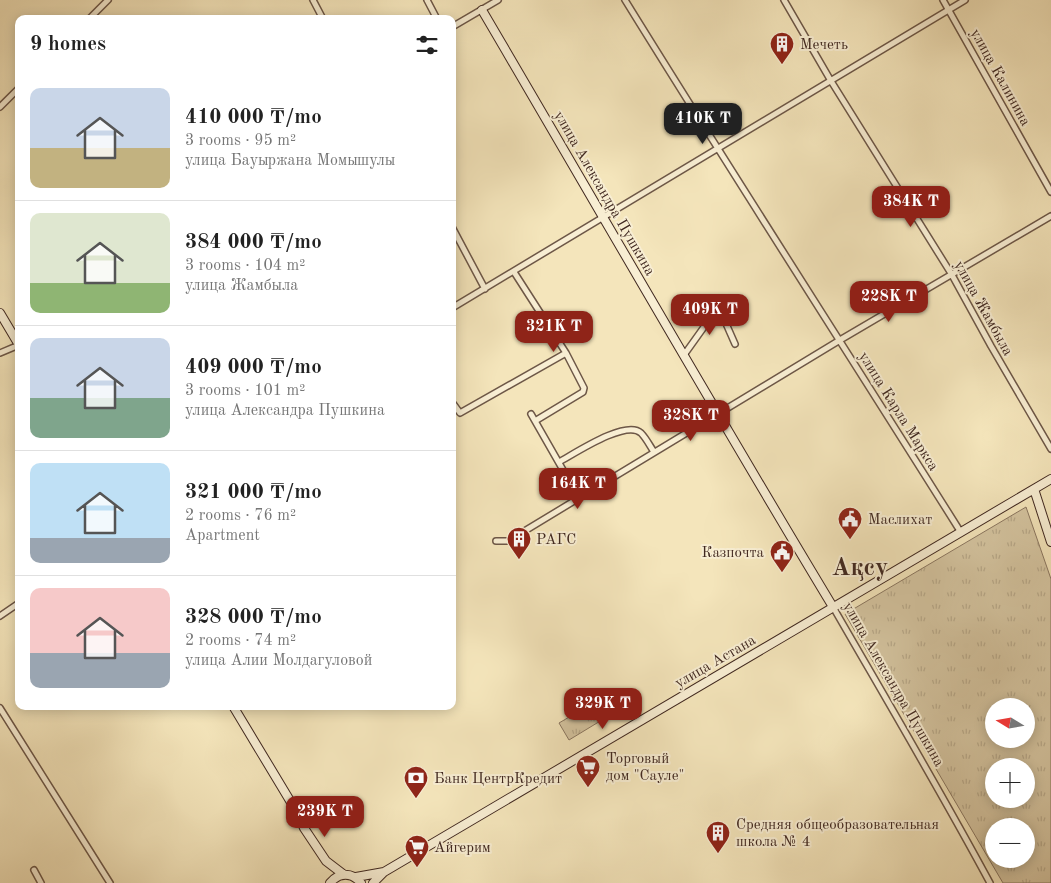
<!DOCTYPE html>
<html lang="en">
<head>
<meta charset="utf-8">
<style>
  body { margin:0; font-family:"Old Standard TT",serif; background:#f6f6f6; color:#222; height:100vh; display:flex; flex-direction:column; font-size:19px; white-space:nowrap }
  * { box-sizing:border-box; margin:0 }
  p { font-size:16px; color:#767676 }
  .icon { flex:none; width:28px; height:28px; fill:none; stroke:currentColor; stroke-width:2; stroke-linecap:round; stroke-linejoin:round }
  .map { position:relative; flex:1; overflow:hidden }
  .details { position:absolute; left:15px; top:15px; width:441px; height:695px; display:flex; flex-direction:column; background:#fff; border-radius:10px; box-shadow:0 2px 12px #0003 }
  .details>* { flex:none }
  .needle { width:32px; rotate:281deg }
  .tools { position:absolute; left:985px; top:698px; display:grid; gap:10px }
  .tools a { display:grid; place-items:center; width:50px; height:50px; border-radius:50%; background:#fff; box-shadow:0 2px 12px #0003; font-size:25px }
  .price { position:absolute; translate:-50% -42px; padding:0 11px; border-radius:10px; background:#8f2418; color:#fff; font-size:16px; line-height:32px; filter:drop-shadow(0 1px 2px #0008) }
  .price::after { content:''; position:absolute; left:50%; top:30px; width:15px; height:11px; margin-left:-8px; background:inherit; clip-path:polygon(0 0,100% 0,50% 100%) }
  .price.on { background:#222; color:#fff }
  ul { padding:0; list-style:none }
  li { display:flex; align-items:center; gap:15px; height:125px; padding:0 15px }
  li+li { border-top:1px solid #e0e0e0 }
  li span { display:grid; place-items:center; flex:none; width:140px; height:100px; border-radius:10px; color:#555 }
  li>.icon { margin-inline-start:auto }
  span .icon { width:60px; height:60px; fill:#fffc; stroke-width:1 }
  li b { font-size:21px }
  h2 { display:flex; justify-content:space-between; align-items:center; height:60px; padding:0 15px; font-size:21px }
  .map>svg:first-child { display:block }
</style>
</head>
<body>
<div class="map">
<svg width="1051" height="883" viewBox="0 0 1051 883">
  <defs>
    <pattern id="park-tufts" width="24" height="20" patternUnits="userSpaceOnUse" patternTransform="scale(1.25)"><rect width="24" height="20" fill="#d5c5a1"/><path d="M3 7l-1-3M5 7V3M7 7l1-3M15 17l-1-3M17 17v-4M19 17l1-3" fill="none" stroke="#b8a98a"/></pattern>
  </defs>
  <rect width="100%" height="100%" fill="#f4e5bb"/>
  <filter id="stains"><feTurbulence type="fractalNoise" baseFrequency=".004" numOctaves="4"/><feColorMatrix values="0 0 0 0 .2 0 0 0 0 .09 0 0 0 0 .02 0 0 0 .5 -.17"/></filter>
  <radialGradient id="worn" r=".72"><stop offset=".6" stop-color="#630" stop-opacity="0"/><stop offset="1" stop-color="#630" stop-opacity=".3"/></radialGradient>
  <path fill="url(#park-tufts)" stroke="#8a7660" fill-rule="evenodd" d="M 1026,507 L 1051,579 L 1051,883 L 1003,883 L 845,614 ZM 994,706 L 1026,706 L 1026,739 L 994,739 ZM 994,766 L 1026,766 L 1026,799 L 994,799 ZM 994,826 L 1026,826 L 1026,859 L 994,859 Z
    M 615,690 L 625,706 L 569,740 L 559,723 Z"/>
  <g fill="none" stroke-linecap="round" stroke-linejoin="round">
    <defs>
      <path id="street" d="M 313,0 L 323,19
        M 427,0 L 437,19
        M 625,0 C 735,178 849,354 960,531
        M 784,0 L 831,81 L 952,275 L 991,346 L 1051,449
        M 943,0 L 1051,192
        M 89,19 L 108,0
        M 452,27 L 498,0
        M 0,107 L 19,88
        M 452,227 L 485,289
        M 514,272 L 566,353 L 584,388 L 583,392 L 535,421
        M 452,308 L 965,0
        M 0,353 L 19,345
        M 684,355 L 704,327 L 720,316 L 724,319 L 735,344
        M 452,402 L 460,413 L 566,353
        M 531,414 L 579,498
        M 559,462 C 574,454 626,419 641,433 C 646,438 650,446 654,452
        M 496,541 L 508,541 L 840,340 L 1051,216
        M 833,607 C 886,699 940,790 990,883
        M 0,616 L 19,603
        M 0,708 L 110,883
        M 34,870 L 41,883"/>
      <path id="secondary" d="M 482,10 C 599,209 714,410 833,607
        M 0,313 L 19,345
        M 1034,489 L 1051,542
        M 233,706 L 298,814 L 304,828 L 326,861 L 343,874
        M 356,877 L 384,872
        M 330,883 C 339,872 352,872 361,883
        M 373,883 L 384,872 L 1051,479"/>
    </defs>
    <use href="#street" stroke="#6d5747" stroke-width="8"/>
    <use href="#secondary" stroke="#402820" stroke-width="10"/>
    <use href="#street" stroke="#f8eed3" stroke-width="5"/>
    <use href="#secondary" stroke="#f8eed3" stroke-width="8"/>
  </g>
  <defs>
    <symbol id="building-pin" viewBox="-11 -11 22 30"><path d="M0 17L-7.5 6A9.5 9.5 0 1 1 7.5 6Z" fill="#8f2418" stroke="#f8eed3"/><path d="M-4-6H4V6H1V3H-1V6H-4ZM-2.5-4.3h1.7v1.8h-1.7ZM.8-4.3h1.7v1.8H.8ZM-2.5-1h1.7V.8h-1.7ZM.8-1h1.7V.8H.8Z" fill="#fff"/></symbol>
    <symbol id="civic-pin" viewBox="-11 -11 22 30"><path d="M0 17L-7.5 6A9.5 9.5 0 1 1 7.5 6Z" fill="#8f2418" stroke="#f8eed3"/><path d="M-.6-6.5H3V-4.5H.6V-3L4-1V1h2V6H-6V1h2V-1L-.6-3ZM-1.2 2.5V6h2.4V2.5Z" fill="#fff"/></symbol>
    <symbol id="supermarket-pin" viewBox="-11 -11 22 30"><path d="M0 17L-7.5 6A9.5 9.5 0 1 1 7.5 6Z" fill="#8f2418" stroke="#f8eed3"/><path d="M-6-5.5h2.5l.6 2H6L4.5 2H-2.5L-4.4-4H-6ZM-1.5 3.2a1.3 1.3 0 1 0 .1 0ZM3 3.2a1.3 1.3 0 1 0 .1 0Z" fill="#fff"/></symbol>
    <symbol id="bank-pin" viewBox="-11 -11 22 30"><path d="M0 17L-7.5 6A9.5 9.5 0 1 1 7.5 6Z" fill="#8f2418" stroke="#f8eed3"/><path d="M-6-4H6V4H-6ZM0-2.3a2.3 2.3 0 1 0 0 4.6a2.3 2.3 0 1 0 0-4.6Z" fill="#fff"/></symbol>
  </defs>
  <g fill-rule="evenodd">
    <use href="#building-pin" x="768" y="30" width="28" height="38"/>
    <use href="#civic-pin" x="836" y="505" width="28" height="38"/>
    <use href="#building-pin" x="505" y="525" width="28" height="38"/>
    <use href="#civic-pin" x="768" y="538" width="28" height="38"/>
    <use href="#supermarket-pin" x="574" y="753" width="28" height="38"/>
    <use href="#bank-pin" x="402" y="764" width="28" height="38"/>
    <use href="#building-pin" x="704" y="819" width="28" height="38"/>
    <use href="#supermarket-pin" x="403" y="833" width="28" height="38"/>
  </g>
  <g text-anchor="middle" stroke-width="4" stroke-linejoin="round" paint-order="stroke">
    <g font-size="15" fill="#402820" stroke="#f8eed3" text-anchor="start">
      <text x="800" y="49">Мечеть</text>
      <text x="868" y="524">Маслихат</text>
      <text x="536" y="544">РАГС</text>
      <text x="764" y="557" text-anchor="end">Казпочта</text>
      <text x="606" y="763">Торговый<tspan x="606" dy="17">дом "Сауле"</tspan></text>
      <text x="434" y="783">Банк ЦентрКредит</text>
      <text x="736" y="829">Средняя общеобразовательная<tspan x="736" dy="17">школа № 4</tspan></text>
      <text x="434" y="852">Айгерим</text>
    </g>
    <g font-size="15" fill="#402820" stroke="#f8eed3">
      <text transform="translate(1001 77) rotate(61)" y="5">улица Калинина</text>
      <text transform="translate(605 193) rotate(60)" y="5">улица Александра Пушкина</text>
      <text transform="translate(984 308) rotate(61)" y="5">улица Жамбыла</text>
      <text transform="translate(899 411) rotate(58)" y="5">улица Карла Маркса</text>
      <text transform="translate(715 661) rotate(-30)" y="5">улица Астана</text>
      <text transform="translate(894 684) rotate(60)" y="5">улица Александра Пушкина</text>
    </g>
    <g font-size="25" font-weight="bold" fill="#402820" stroke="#f8eed3">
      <text x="860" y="575">Ақсу</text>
    </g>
  </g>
  <rect width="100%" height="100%" filter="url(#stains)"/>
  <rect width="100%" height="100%" fill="url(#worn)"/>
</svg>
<div class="tools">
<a><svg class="needle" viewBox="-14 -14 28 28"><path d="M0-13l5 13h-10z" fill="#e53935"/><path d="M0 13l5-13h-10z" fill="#767676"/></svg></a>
<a>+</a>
<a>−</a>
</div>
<b class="price on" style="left:703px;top:145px">410K ₸</b>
<b class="price" style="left:911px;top:228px">384K ₸</b>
<b class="price" style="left:889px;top:323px">228K ₸</b>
<b class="price" style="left:710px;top:336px">409K ₸</b>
<b class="price" style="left:554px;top:353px">321K ₸</b>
<b class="price" style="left:691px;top:442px">328K ₸</b>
<b class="price" style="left:578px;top:510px">164K ₸</b>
<b class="price" style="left:603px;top:730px">329K ₸</b>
<b class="price" style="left:325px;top:838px">239K ₸</b>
<section class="details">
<h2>9 homes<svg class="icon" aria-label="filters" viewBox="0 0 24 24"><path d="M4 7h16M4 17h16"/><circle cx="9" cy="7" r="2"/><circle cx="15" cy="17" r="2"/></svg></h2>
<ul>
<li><span style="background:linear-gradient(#c9d6e8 60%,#c2b280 0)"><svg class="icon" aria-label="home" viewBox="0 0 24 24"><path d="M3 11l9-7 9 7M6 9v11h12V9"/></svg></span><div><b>410 000 ₸/mo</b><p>3 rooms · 95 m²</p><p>улица Бауыржана Момышулы</p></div></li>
<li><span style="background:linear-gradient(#dfe7d0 70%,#8fb573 0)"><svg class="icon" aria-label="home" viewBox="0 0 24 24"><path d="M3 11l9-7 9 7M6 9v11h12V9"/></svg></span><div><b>384 000 ₸/mo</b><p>3 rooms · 104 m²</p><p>улица Жамбыла</p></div></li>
<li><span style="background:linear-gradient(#c9d6e8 60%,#7fa58c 0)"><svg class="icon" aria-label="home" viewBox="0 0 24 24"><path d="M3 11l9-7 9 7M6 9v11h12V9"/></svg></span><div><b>409 000 ₸/mo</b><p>3 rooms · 101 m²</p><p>улица Александра Пушкина</p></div></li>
<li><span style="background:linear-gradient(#bfe0f5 75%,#9aa5b1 0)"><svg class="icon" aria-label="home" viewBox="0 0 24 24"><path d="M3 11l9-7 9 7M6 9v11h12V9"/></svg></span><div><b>321 000 ₸/mo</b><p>2 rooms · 76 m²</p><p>Apartment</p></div></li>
<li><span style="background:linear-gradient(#f6c9c9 65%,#9aa5b1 0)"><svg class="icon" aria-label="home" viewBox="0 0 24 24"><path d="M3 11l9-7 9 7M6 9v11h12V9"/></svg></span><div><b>328 000 ₸/mo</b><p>2 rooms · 74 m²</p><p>улица Алии Молдагуловой</p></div></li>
</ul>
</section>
</div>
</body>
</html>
